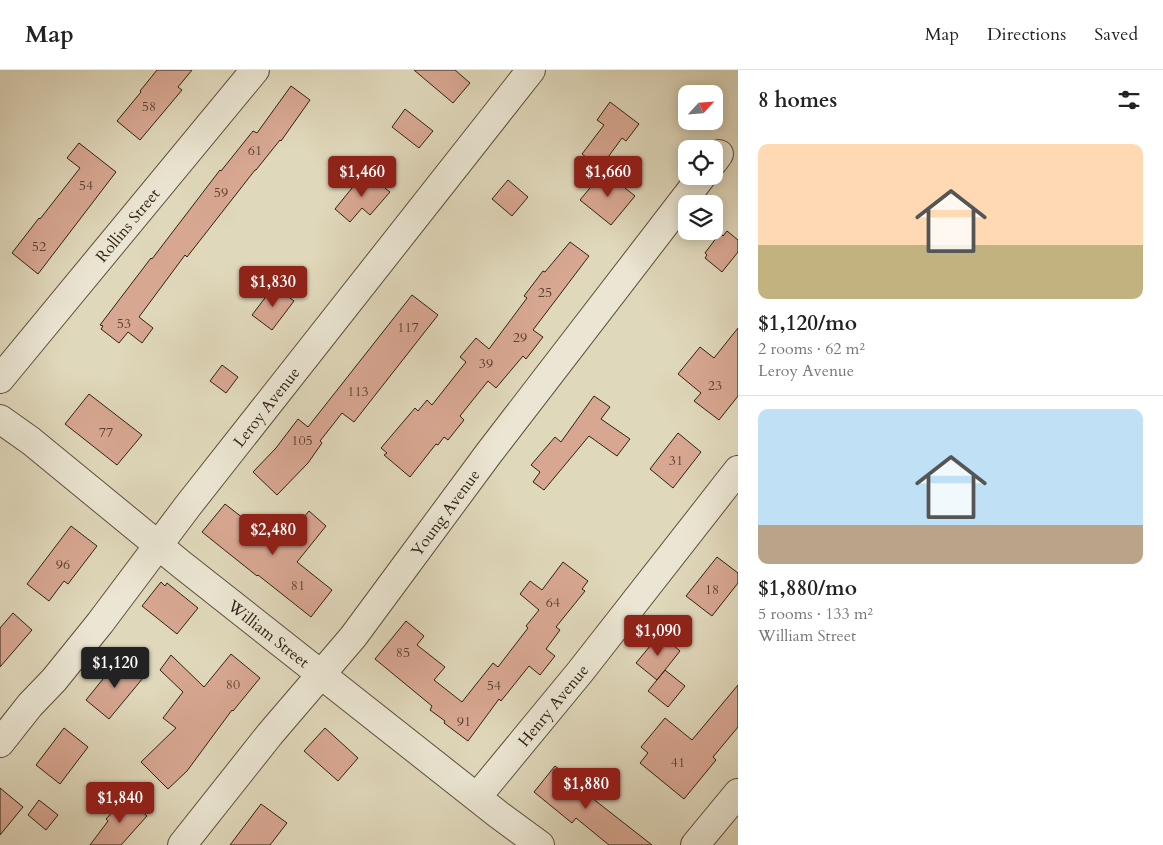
<!DOCTYPE html>
<html lang="en">
<head>
<meta charset="utf-8">
<style>
  body { margin:0; font-family:Cardo,serif; background:#f2f2f2; color:#222; height:100vh; display:flex; flex-direction:column; font-size:19px; white-space:nowrap }
  * { box-sizing:border-box; margin:0 }
  p { font-size:16px; color:#767676 }
  .icon { flex:none; width:28px; height:28px; fill:none; stroke:currentColor; stroke-width:2; stroke-linecap:round; stroke-linejoin:round }
  .map { position:relative; flex:1; overflow:hidden }
  .panel { display:flex; flex-direction:column; background:#fff; width:425px }
  .panel>* { flex:none }
  .needle { width:32px; rotate:64deg }
  .tools { position:absolute; left:678px; top:15px; display:grid; gap:10px }
  .tools a { display:grid; place-items:center; width:45px; height:45px; border-radius:10px; background:#fff; box-shadow:0 2px 12px #0003; font-size:25px }
  .price { position:absolute; translate:-50% -42px; padding:0 11px; border-radius:5px; background:#8f2418; color:#fff; font-size:16px; line-height:32px; filter:drop-shadow(0 1px 2px #0008) }
  .price::after { content:''; position:absolute; left:50%; top:30px; width:15px; height:11px; margin-left:-8px; background:inherit; clip-path:polygon(0 0,100% 0,50% 100%) }
  .price.active { background:#222; color:#fff }
  ul { padding:0; list-style:none }
  li { display:grid; align-content:center; gap:10px; height:265px; padding:0 20px }
  li+li { border-top:1px solid #e0e0e0 }
  li span { display:grid; place-items:center; height:155px; border-radius:10px; color:#555 }
  li>.icon { margin-inline-start:auto }
  span .icon { width:90px; height:90px; fill:#fffc; stroke-width:1 }
  li b { font-size:21px }
  h2 { display:flex; justify-content:space-between; align-items:center; height:60px; padding:0 20px; font-size:21px }
  header { display:flex; align-items:center; gap:30px; box-sizing:border-box; height:70px; padding:0 25px; background:#fff; border-bottom:1px solid #e0e0e0 }
  header strong { font-size:24px }
  nav { display:flex; gap:28px; margin-inline-start:auto; font-size:18px }
  main { display:flex; flex:1; min-height:0 }
  .map>svg:first-child { display:block }
</style>
</head>
<body>
<header>
<strong>Map</strong>
<nav><a>Map</a><a>Directions</a><a>Saved</a></nav>
</header>
<main>
<div class="map">
<svg width="738" height="775" viewBox="0 0 738 775">
  <rect width="100%" height="100%" fill="#e0d8bb"/>
  <filter id="stains"><feTurbulence type="fractalNoise" baseFrequency=".004" numOctaves="4"/><feColorMatrix values="0 0 0 0 .2 0 0 0 0 .09 0 0 0 0 .02 0 0 0 .5 -.17"/></filter>
  <radialGradient id="worn" r=".72"><stop offset=".6" stop-color="#630" stop-opacity="0"/><stop offset="1" stop-color="#630" stop-opacity=".3"/></radialGradient>
  <path fill="#d8a792" stroke="#2f2111" d="M 157,0 L 192,0 L 178,17 L 182,20 L 140,70 L 117,51 L 141,22 L 140,21 Z
    M 414,0 L 455,0 L 470,13 L 453,33 Z
    M 291,16 L 310,30 L 281,71 L 280,70 L 256,100 L 255,100 L 187,187 L 185,185 L 139,247 L 153,258 L 142,273 L 128,262 L 119,273 L 101,259 L 103,256 L 100,255 L 151,188 L 152,189 L 220,100 L 221,101 L 253,61 L 257,63 Z
    M 610,32 L 639,54 L 626,71 L 622,68 L 600,98 L 582,84 L 604,55 L 597,50 Z
    M 405,39 L 433,61 L 419,78 L 392,57 Z
    M 79,73 L 116,102 L 38,204 L 12,183 L 39,148 L 40,149 L 80,98 L 67,88 Z
    M 604,101 L 635,126 L 611,155 L 580,130 Z
    M 365,102 L 390,122 L 370,145 L 362,138 L 350,152 L 335,139 Z
    M 508,110 L 528,127 L 512,146 L 492,129 Z
    M 727,161 L 738,170 L 738,182 L 722,202 L 705,188 L 707,185 L 705,183 L 720,163 L 723,166 Z
    M 570,172 L 589,186 L 533,260 L 543,267 L 526,289 L 523,286 L 496,318 L 488,311 L 460,346 L 464,350 L 448,370 L 444,367 L 438,375 L 436,374 L 410,407 L 384,385 L 387,383 L 381,378 L 415,338 L 418,341 L 427,330 L 432,335 L 466,292 L 460,287 L 476,268 L 489,279 L 527,228 L 524,226 L 543,201 L 545,202 Z
    M 274,216 L 294,231 L 272,260 L 252,245 Z
    M 412,225 L 438,245 L 354,352 L 342,343 L 320,371 L 322,373 L 308,393 L 277,425 L 253,402 L 276,378 L 298,349 L 308,357 Z
    M 738,258 L 738,326 L 719,350 L 694,331 L 701,323 L 678,304 L 700,277 L 714,288 Z
    M 222,295 L 238,307 L 226,323 L 210,311 Z
    M 89,324 L 142,365 L 117,395 L 65,354 Z
    M 594,326 L 610,337 L 601,349 L 630,369 L 617,386 L 589,366 L 544,420 L 533,412 L 540,402 L 531,395 L 555,367 L 561,372 Z
    M 678,363 L 701,382 L 673,418 L 650,399 Z
    M 225,434 L 279,476 L 309,441 L 326,456 L 297,492 L 332,520 L 311,547 L 258,505 L 257,506 L 202,462 Z
    M 71,456 L 97,476 L 68,514 L 64,511 L 49,531 L 27,514 Z
    M 717,487 L 738,503 L 738,513 L 712,546 L 686,526 Z
    M 563,492 L 588,511 L 582,519 L 585,521 L 556,557 L 560,560 L 546,579 L 555,586 L 540,605 L 529,596 L 501,631 L 499,629 L 468,671 L 444,653 L 445,651 L 430,640 L 432,636 L 375,589 L 406,551 L 424,566 L 417,575 L 445,597 L 434,610 L 462,632 L 493,593 L 498,597 L 528,558 L 526,556 L 539,540 L 520,524 L 530,511 L 542,520 Z
    M 161,512 L 165,516 L 167,513 L 198,538 L 177,564 L 142,536 Z
    M 13,543 L 32,560 L 0,597 L 0,558 Z
    M 660,564 L 680,581 L 657,610 L 636,593 Z
    M 231,584 L 260,608 L 233,641 L 232,640 L 187,701 L 168,719 L 141,692 L 176,658 L 163,648 L 183,622 L 160,600 L 171,585 L 204,617 Z
    M 120,588 L 143,608 L 109,649 L 86,630 Z
    M 665,600 L 685,616 L 668,637 L 648,621 Z
    M 738,615 L 738,657 L 713,687 L 716,690 L 684,729 L 640,693 L 648,683 L 641,677 L 665,648 L 692,670 Z
    M 64,658 L 88,677 L 60,714 L 36,695 Z
    M 325,658 L 358,688 L 338,711 L 304,681 Z
    M 555,696 L 593,726 L 592,728 L 652,775 L 609,775 L 576,748 L 572,753 L 534,722 Z
    M 0,718 L 23,737 L 0,765 Z
    M 126,727 L 147,746 L 121,775 L 90,775 L 108,751 L 106,749 Z
    M 39,730 L 58,745 L 46,760 L 28,745 Z
    M 261,734 L 287,753 L 270,775 L 230,775 Z"/>
  <g fill="none" stroke-linecap="round" stroke-linejoin="round">
    <defs>
      <g id="minor">
        <path d="M 714,91 L 719,84"/>
        <path id="s1" d="M 0,309 L 255,0"/>
        <path id="s2" d="M 0,349 L 31,371 L 181,494 L 499,745 L 540,775"/>
        <path id="s3" d="M 0,673 L 30,635 L 54,610 L 100,553 L 187,437 L 531,0"/>
        <path id="s4" d="M 477,727 L 580,602 L 738,400"/>
        <path id="s5" d="M 182,775 L 270,664 L 353,567 L 489,383 L 702,106"/>
        <path d="M 695,775 L 738,723"/>
      </g>
    </defs>
    <use href="#minor" stroke="#5b4f3c" stroke-width="30"/>
    <use href="#minor" stroke="#ebe6d3" stroke-width="28"/>
  </g>
  <g text-anchor="middle" stroke-width="4" stroke-linejoin="round" paint-order="stroke">
    <g font-size="14" fill="#594231">
      <text x="149" y="41">58</text>
      <text x="255" y="85">61</text>
      <text x="86" y="120">54</text>
      <text x="221" y="127">59</text>
      <text x="39" y="181">52</text>
      <text x="545" y="227">25</text>
      <text x="124" y="258">53</text>
      <text x="408" y="262">117</text>
      <text x="520" y="272">29</text>
      <text x="486" y="298">39</text>
      <text x="715" y="320">23</text>
      <text x="358" y="326">113</text>
      <text x="106" y="367">77</text>
      <text x="302" y="375">105</text>
      <text x="676" y="395">31</text>
      <text x="63" y="499">96</text>
      <text x="298" y="520">81</text>
      <text x="712" y="524">18</text>
      <text x="553" y="537">64</text>
      <text x="403" y="587">85</text>
      <text x="233" y="619">80</text>
      <text x="494" y="620">54</text>
      <text x="464" y="656">91</text>
      <text x="678" y="697">41</text>
    </g>
    <g font-size="16" fill="#2f2111" stroke="#ebe6d3">
      <text dy="6" stroke="none"><textPath href="#s1" startOffset="200">Rollins Street</textPath></text>
      <text dy="6" stroke="none"><textPath href="#s3" startOffset="429">Leroy Avenue</textPath></text>
      <text dy="6" stroke="none"><textPath href="#s5" startOffset="424">Young Avenue</textPath></text>
      <text dy="6" stroke="none"><textPath href="#s2" startOffset="344">William Street</textPath></text>
      <text dy="6" stroke="none"><textPath href="#s4" startOffset="119">Henry Avenue</textPath></text>
    </g>
  </g>
  <rect width="100%" height="100%" filter="url(#stains)"/>
  <rect width="100%" height="100%" fill="url(#worn)"/>
</svg>
<div class="tools">
<a><svg class="needle" viewBox="-14 -14 28 28"><path d="M0-13l5 13h-10z" fill="#e53935"/><path d="M0 13l5-13h-10z" fill="#767676"/></svg></a>
<a><svg class="icon" aria-label="locate" viewBox="0 0 24 24"><circle cx="12" cy="12" r="6"/><path d="M12 2v4M12 18v4M2 12h4M18 12h4"/></svg></a>
<a><svg class="icon" aria-label="layers" viewBox="0 0 24 24"><path d="M12 4l9 5-9 5-9-5zM3 14l9 5 9-5"/></svg></a>
</div>
<b class="price" style="left:362px;top:128px">$1,460</b>
<b class="price" style="left:608px;top:128px">$1,660</b>
<b class="price" style="left:273px;top:238px">$1,830</b>
<b class="price" style="left:273px;top:486px">$2,480</b>
<b class="price" style="left:658px;top:587px">$1,090</b>
<b class="price active" style="left:115px;top:619px">$1,120</b>
<b class="price" style="left:586px;top:740px">$1,880</b>
<b class="price" style="left:120px;top:754px">$1,840</b>
</div>
<section class="panel">
<h2>8 homes<svg class="icon" aria-label="filters" viewBox="0 0 24 24"><path d="M4 7h16M4 17h16"/><circle cx="9" cy="7" r="2"/><circle cx="15" cy="17" r="2"/></svg></h2>
<ul>
<li><span style="background:linear-gradient(#ffd9b3 65%,#c2b280 0)"><svg class="icon" aria-label="home" viewBox="0 0 24 24"><path d="M3 11l9-7 9 7M6 9v11h12V9"/></svg></span><div><b>$1,120/mo</b><p>2 rooms · 62 m²</p><p>Leroy Avenue</p></div></li>
<li><span style="background:linear-gradient(#bfe0f5 75%,#b9a48a 0)"><svg class="icon" aria-label="home" viewBox="0 0 24 24"><path d="M3 11l9-7 9 7M6 9v11h12V9"/></svg></span><div><b>$1,880/mo</b><p>5 rooms · 133 m²</p><p>William Street</p></div></li>
</ul>
</section>
</main>
</body>
</html>
